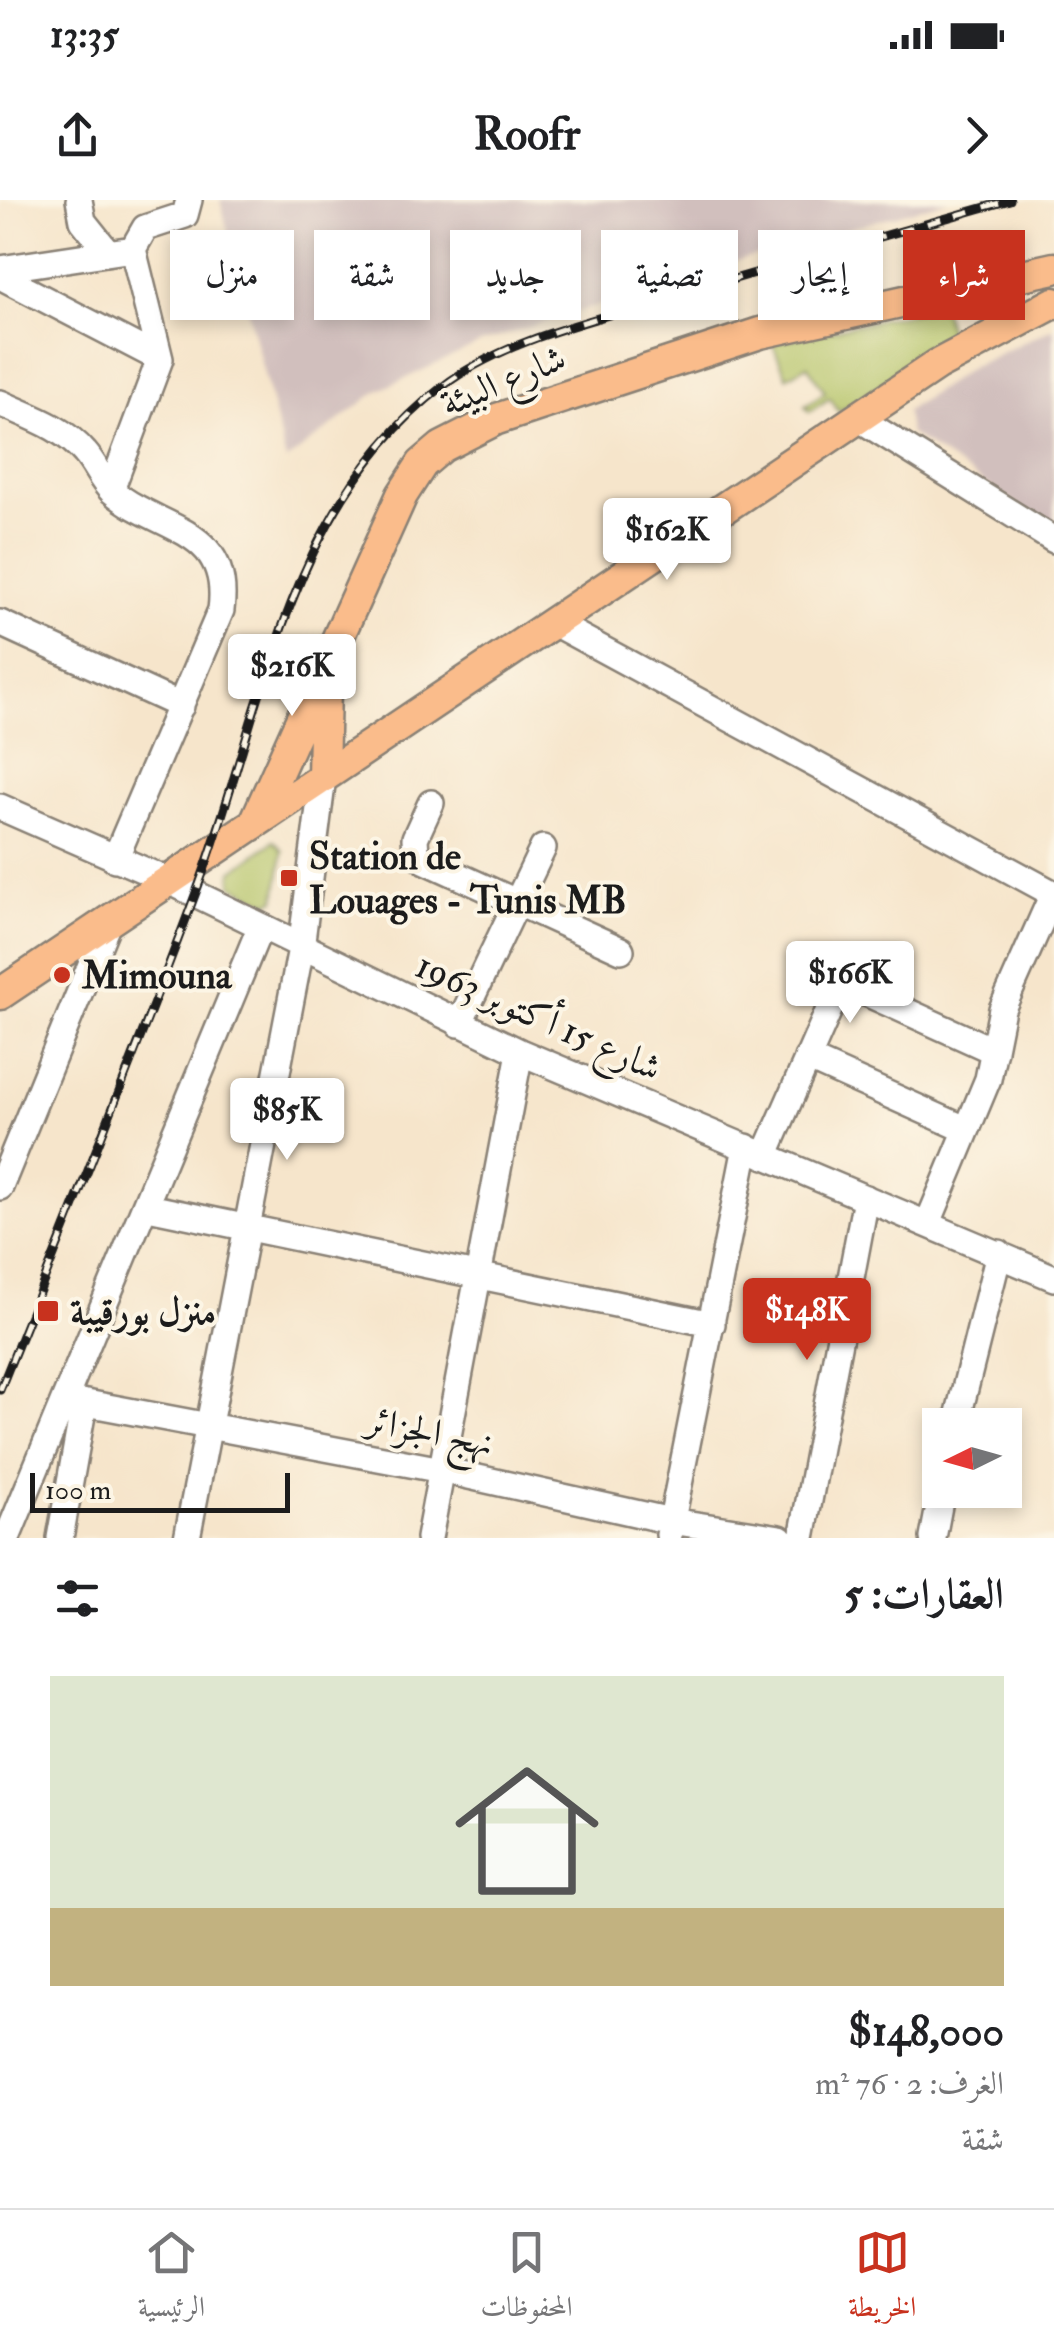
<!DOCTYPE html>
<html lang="ar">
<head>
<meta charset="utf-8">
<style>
  body { margin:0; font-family:"IM FELL Double Pica",Amiri,serif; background:#f2f2f2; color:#202124; direction:rtl; height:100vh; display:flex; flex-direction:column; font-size:38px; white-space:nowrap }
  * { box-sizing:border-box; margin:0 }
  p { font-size:32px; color:#757577 }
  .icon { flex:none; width:55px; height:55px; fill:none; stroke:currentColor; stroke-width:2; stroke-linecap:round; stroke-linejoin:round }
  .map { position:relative; height:1338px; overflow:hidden; direction:ltr }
  .drawer { display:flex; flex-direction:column; background:#fff; flex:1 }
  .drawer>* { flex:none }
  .hud { position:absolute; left:30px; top:30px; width:995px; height:90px; direction:rtl; display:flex; gap:20px }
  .needle { width:65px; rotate:265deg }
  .tools { position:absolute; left:922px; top:1208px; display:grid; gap:20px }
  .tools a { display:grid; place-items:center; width:100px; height:100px; border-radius:0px; background:#fff; box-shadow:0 5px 15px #0003; font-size:50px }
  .scale { position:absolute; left:30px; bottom:25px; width:260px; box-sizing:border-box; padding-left:10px; border:5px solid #1c1c1c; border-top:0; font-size:28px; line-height:35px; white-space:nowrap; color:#1c1c1c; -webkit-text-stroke:8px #fcf5e5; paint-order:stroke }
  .price { position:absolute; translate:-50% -85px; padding:0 22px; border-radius:10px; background:#fff; color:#222; font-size:32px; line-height:65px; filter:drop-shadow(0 2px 5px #0008) }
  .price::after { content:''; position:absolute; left:50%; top:60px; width:30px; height:22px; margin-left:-15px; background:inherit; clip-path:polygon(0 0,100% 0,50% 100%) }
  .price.current { background:#c8321e; color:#fff }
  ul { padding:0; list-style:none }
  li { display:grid; align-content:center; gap:20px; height:530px; padding:0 50px }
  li+li { border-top:2px solid #e0e0e0 }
  li span { display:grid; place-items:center; height:310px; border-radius:0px; color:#555 }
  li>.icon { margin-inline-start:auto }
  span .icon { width:180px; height:180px; fill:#fffc; stroke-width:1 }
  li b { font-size:42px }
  h2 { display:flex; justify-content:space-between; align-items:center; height:120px; padding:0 50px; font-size:42px }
  .tag { padding:0 35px; border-radius:0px; background:#fff; box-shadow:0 5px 15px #0003; font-size:35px; line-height:90px }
  .tag.current { background:#c8321e; color:#fff }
  .status { display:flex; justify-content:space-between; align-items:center; height:70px; padding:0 50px; background:#fff; direction:ltr }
  .status svg { height:28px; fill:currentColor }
  header { display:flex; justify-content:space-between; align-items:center; height:130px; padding:0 50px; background:#fff; font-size:45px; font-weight:800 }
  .tabs { display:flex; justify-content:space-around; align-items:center; height:140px; border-top:2px solid #e0e0e0; background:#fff; font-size:28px; color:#757577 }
  .tabs a { display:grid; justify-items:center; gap:5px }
  .tabs .current { color:#c8321e }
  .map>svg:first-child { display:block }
</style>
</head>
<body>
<div class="status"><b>13:35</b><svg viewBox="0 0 49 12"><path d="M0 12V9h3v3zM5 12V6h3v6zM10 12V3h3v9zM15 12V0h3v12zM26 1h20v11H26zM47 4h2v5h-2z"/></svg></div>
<header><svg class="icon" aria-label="forward" viewBox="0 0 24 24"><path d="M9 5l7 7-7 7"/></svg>Roofr<svg class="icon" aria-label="share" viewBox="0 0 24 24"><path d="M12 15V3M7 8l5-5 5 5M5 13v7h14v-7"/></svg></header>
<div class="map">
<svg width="1054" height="1338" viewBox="0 0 1054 1338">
  <rect width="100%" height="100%" fill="#fcf5e5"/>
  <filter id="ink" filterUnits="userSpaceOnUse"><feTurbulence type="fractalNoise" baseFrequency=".01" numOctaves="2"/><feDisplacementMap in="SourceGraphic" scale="20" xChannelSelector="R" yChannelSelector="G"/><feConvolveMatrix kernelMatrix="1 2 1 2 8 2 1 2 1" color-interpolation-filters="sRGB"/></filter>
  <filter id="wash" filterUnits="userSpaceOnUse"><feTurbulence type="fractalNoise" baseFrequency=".0048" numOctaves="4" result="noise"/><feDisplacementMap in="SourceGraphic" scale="40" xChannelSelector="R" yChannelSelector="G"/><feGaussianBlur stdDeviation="2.25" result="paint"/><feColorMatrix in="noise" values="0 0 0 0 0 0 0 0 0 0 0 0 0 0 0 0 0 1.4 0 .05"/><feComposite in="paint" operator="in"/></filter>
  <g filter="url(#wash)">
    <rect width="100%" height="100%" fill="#f6e5cb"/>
    <path fill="#d1bfbd" d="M 220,0 L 949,0 L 737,61 L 483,142 L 376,192 L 286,261 Z
      M 1054,127 L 1054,329 L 909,233 L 906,211 L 972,167 Z"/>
    <path fill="#b4c366" stroke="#687041" stroke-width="2.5" d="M 942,106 L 951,139 L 839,212 L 830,198 L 809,212 L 805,206 L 825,192 L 807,165 L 787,177 L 772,143 Z
      M 274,641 L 283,651 L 276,699 L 268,703 L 232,685 L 232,672 Z"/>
  </g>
  <g filter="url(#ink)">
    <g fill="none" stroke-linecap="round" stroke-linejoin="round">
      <defs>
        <path id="minor" d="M 79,0 L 83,21 L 107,51
          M 133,49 L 145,28 L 185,15 L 189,0
          M 0,69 L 133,49 L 160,159 L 111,290
          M 0,76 L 160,159
          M 0,203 C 31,217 63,227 85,253 C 95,264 101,281 112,291 C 158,331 232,327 221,410 L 115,659
          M 858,218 L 1054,340
          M 0,423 L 181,506
          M 554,423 L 1054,694
          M 431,603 L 415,638 L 416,654 L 424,660 L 621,750
          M 0,607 L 171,682 L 520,852 L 1054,1078
          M 459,824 L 543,648
          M 807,858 L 965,929
          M 765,956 L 839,787 L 853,787 L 994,851
          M 0,987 L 108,723
          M 148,1007 L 712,1124
          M 928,1023 L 988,879 L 1002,809 L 1053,694
          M 65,1199 L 442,1270 L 671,1321 L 780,1338
          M 956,1225 L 999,1053
          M 669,1335 L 746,947
          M 7,1338 L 260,728
          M 60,1338 L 84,1204
          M 187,1338 L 301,748 L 323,577
          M 429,1338 L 520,852
          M 802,1338 L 866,998
          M 933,1338 L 942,1290"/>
        <path id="major" d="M 323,577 L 325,487
          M 257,618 L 402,295 L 422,264 L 442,247 L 497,219 L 760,133 L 1054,68
          M 0,794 L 937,165 L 1054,103"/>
      </defs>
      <use href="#minor" stroke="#898074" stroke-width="30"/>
      <use href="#major" stroke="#898074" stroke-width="35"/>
      <use href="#minor" stroke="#fff" stroke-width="25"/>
      <use href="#major" stroke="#fabc8b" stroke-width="30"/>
      <defs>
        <path id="rail" d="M 0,1190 C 67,1023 135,856 198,687 C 262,516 286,307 442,187 C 503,140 599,118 672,97 C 785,64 897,32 1010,0"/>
      </defs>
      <use href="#rail" stroke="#1c1c1c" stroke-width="9"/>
      <use href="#rail" stroke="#fcf5e5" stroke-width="5" stroke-dasharray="15" stroke-linecap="butt"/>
    </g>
  </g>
  <g fill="#c8321e" stroke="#fcf5e5" stroke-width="4">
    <rect x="279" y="668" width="20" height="20" rx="5"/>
    <circle cx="62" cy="775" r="10"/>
    <rect x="36" y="1099" width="24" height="24" rx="5"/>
  </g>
  <g text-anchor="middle" stroke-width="8" stroke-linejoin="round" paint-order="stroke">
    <g font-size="38" fill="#1c1c1c" stroke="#fcf5e5">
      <text transform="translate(503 180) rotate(-22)" y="13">شارع البيئة</text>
      <text transform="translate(539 816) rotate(24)" y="13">شارع 15 أكتوبر 1963</text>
      <text transform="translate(430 1231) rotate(11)" y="13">نهج الجزائر</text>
    </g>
    <g font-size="38" font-weight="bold" fill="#1c1c1c" stroke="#fcf5e5" text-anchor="start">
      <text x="309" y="669">Station de<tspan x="309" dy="44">Louages - Tunis MB</tspan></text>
      <text x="82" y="788">Mimouna</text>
      <text x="70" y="1124">منزل بورقيبة</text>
    </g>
  </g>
</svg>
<div class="tools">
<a><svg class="needle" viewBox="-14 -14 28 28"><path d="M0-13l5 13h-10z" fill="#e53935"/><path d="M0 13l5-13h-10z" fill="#757577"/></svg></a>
</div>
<div class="scale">100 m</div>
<b class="price" style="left:667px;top:383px">$162K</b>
<b class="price" style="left:292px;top:519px">$216K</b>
<b class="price" style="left:850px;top:826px">$166K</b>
<b class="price" style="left:287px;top:963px">$85K</b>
<b class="price current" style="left:807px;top:1163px">$148K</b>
<div class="hud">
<a class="tag current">شراء</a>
<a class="tag">إيجار</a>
<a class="tag">تصفية</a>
<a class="tag">جديد</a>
<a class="tag">شقة</a>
<a class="tag">منزل</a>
</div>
</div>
<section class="drawer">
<h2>العقارات: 5<svg class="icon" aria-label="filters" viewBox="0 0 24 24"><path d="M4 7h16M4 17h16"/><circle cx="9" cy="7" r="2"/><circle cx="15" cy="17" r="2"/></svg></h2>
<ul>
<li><span style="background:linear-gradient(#dfe7d0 75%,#c2b280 0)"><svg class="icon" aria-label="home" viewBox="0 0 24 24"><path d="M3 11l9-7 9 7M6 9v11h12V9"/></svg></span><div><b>$148,000</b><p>الغرف: 2 · 76 m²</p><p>شقة</p></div></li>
</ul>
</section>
<nav class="tabs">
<a class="current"><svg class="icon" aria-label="map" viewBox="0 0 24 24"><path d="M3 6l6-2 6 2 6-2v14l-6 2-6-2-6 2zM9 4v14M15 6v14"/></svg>الخريطة</a>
<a><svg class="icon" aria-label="saved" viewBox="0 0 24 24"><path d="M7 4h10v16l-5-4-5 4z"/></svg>المحفوظات</a>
<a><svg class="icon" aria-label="home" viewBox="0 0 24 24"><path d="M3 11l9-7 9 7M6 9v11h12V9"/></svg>الرئيسية</a>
</nav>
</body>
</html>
